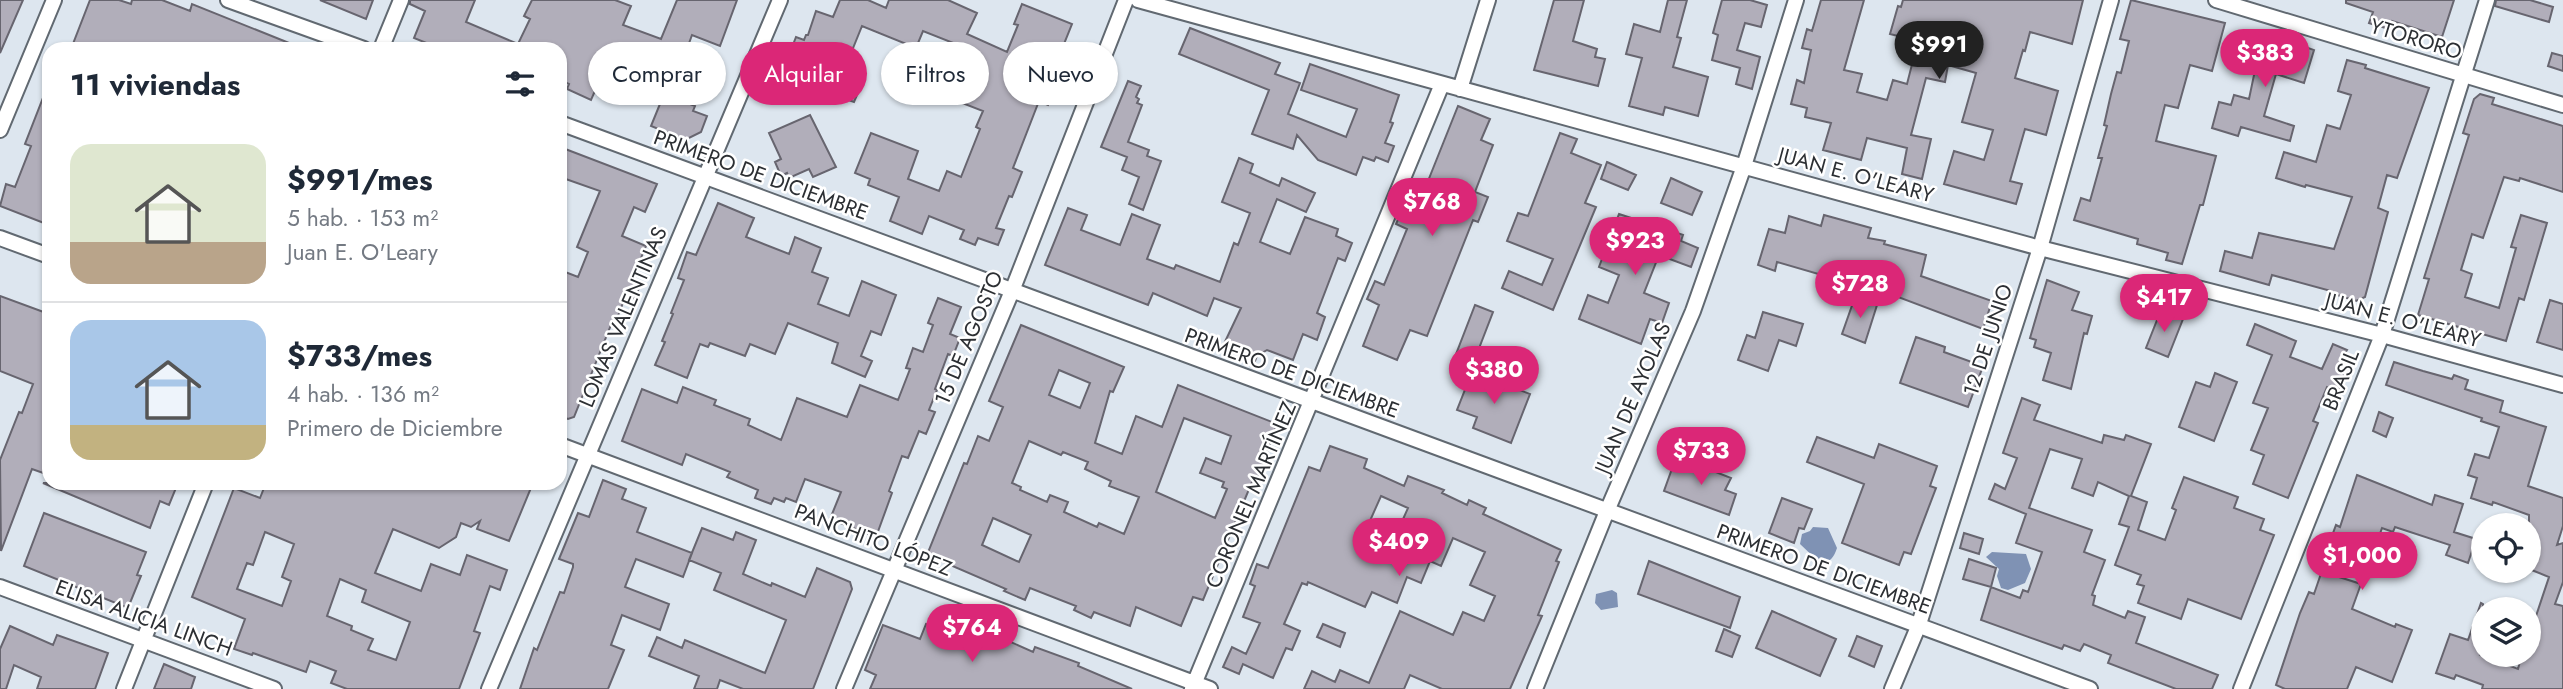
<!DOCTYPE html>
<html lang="es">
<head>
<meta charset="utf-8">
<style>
  body { margin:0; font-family:Jost,sans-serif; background:#f2f2f3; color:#1f2937; height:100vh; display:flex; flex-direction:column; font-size:26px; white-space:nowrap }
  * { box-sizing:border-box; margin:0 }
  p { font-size:23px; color:#747a83 }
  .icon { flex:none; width:38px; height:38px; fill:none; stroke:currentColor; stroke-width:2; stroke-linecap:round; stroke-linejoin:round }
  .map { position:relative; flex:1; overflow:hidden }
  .panel { position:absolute; left:42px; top:42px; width:525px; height:448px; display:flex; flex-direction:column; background:#fff; border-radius:21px; box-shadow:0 2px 5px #0004 }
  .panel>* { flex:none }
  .top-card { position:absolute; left:588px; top:42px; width:665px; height:63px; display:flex; gap:14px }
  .controls { position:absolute; left:2471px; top:513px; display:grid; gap:14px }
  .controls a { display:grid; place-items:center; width:70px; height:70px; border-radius:50%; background:#fff; box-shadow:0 2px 5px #0004; font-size:35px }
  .price { position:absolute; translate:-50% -60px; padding:0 16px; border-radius:24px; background:#db2777; color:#fff; font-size:23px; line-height:46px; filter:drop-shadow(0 2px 4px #0008) }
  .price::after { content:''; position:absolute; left:50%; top:42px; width:21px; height:16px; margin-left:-10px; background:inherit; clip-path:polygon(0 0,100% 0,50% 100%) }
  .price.on { background:#222; color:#fff }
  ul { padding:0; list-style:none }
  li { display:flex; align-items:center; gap:21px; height:175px; padding:0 28px }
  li+li { border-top:2px solid #e0e1e3 }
  li span { display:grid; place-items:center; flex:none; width:196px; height:140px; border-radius:21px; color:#555 }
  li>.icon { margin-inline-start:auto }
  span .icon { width:84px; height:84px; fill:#fffc; stroke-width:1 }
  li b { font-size:30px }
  h2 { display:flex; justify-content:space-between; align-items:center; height:84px; padding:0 28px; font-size:30px }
  .tag { padding:0 24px; border-radius:32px; background:#fff; box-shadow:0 2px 5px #0004; font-size:24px; line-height:63px }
  .tag.on { background:#db2777; color:#fff }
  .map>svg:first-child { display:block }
</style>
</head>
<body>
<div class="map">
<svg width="2563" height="689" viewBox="0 0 2563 689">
  <rect width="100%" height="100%" fill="#dde6ef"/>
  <path fill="#7f92b4" d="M 1813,527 L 1828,528 L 1837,548 C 1834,557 1830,563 1820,563 L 1800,544 L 1802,534 L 1810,531 Z
    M 1992,552 L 2026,554 L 2031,569 L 2025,583 L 2008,590 L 2001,588 L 1997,576 L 1999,569 L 1986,557 Z
    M 1612,590 L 1617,593 L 1618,607 L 1601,610 L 1595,603 L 1596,594 Z"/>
  <path fill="#b1aeba" stroke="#67656f" stroke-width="2" fill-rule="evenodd" d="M 0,0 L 23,0 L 0,53 Z
    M 90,0 L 119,0 L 131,4 L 132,0 L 162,0 L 190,11 L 192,4 L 304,49 L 71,49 Z
    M 320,0 L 373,0 L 366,19 Z
    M 410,0 L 475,0 L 466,22 L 518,44 L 530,19 L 524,16 L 532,0 L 615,0 L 631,6 L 623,25 L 661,39 L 677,0 L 737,0 L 720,46 L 692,35 L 670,96 L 695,106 L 693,111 L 707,116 L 701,132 L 685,140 L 651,126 L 662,99 L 642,92 L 643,90 L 602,75 L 591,100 L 567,89 L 569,84 L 560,80 L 560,49 L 476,49 L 464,44 L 462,49 L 441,49 L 414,38 L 425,11 L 410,4 Z
    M 840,0 L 868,0 L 886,8 L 889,0 L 948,0 L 977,13 L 967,34 L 1007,52 L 1018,25 L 1014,24 L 1022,4 L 1072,24 L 1064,44 L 1080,50 L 1063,94 L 1054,91 L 1048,105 L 1039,101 L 1013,168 L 1022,172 L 1012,197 L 1009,196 L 996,228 L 1004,230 L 998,245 L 978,238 L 975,245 L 960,239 L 964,230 L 929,216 L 922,234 L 890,221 L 899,197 L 868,185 L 870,179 L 855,173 L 871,133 L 918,151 L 908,179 L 939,191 L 947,171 L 961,177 L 980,129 L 976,127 L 983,111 L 944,96 L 959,59 L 956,58 L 961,46 L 923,31 L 916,48 L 862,26 L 843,73 L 863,81 L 854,102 L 840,97 L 838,101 L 787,80 L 793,66 L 786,63 L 796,37 L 804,40 L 806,35 L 808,35 L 816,11 L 833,17 Z
    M 1554,0 L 1584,0 L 1573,41 L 1597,49 L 1595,57 L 1605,59 L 1598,86 L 1534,70 Z
    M 1668,0 L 1687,0 L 1677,37 L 1681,38 L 1673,67 L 1708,77 L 1698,116 L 1665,107 L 1663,115 L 1629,106 L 1642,58 L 1626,54 L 1634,24 L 1660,32 Z
    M 1722,0 L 1750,0 L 1767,5 L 1761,27 L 1745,23 L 1737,50 L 1760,57 L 1752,89 L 1736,84 L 1740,68 L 1712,60 L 1718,35 L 1713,33 Z
    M 1821,0 L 1864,0 L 1844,70 L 1862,74 L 1857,92 L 1887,100 L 1893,80 L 1907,84 L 1918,41 L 1890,34 L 1898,6 L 1901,7 L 1903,0 L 2083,0 L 2072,44 L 2030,32 L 2025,51 L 2023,50 L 2015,78 L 2058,91 L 2046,135 L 2025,129 L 2010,181 L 2022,184 L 2016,204 L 1944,184 L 1954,151 L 1984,160 L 1993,130 L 1962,122 L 1976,73 L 1948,65 L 1945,82 L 1926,78 L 1911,135 L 1931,139 L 1922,179 L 1902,174 L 1907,148 L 1867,138 L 1861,160 L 1823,150 L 1831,123 L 1805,117 L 1807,108 L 1791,104 L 1797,80 L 1804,83 L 1811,50 L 1802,48 L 1807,29 L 1812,31 Z
    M 2131,0 L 2225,23 L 2212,71 L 2190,65 L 2178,108 L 2165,105 L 2156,141 L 2216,156 L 2203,205 L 2200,205 L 2182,264 L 2166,260 L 2168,253 L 2137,244 L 2138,239 L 2074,220 L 2081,198 L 2090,201 L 2102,158 L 2098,158 L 2107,126 L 2104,125 L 2111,94 L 2117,72 L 2121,73 L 2129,41 L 2120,39 Z
    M 2346,0 L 2454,0 L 2442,37 L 2392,21 L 2389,29 L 2369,23 L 2373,12 L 2346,3 Z
    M 2496,0 L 2530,0 L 2553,7 L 2549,22 L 2495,6 Z
    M 1190,28 L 1280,63 L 1275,74 L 1300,83 L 1288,114 L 1346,137 L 1357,109 L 1301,90 L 1310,64 L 1399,95 L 1390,122 L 1393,123 L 1385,143 L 1394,146 L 1388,162 L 1376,157 L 1374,161 L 1363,157 L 1356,175 L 1318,160 L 1297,135 L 1293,149 L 1252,134 L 1269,90 L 1179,54 Z
    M 2263,32 L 2314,50 L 2304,83 L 2276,74 L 2264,116 L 2294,126 L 2290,141 L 2241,127 L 2238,136 L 2212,128 L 2219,102 L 2231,105 L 2234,95 L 2249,99 Z
    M 2552,53 L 2563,56 L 2563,71 L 2548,66 Z
    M 2347,60 L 2366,65 L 2365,68 L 2429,88 L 2397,178 L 2387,175 L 2378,208 L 2388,212 L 2365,297 L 2356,301 L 2331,293 L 2331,291 L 2272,275 L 2269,285 L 2220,271 L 2225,251 L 2252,258 L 2259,233 L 2334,249 L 2352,197 L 2306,185 L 2305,187 L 2276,178 L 2284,152 L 2316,162 L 2327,125 L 2340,129 L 2351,95 L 2338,91 Z
    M 1128,81 L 1141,86 L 1136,97 L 1139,99 L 1137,103 L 1142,105 L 1128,142 L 1149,150 L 1147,156 L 1161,161 L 1143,210 L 1129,204 L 1139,177 L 1122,170 L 1127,157 L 1101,147 Z
    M 48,85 L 49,85 L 49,225 L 0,206 L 6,184 L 15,187 L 31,146 L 25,144 Z
    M 2480,94 L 2494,98 L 2492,104 L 2563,126 L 2563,192 L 2520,178 L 2519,181 L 2504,177 L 2483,238 L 2472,234 L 2461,270 L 2472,274 L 2465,297 L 2499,308 L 2516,248 L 2511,247 L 2521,215 L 2547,223 L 2524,300 L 2519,298 L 2506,341 L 2418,315 L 2429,279 L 2424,278 L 2469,135 L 2463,133 L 2474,99 Z
    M 1458,106 L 1490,119 L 1481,140 L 1493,145 L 1475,192 L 1488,197 L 1478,222 L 1473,220 L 1427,336 L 1410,330 L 1397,360 L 1363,346 L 1379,305 L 1367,299 L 1375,281 L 1384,285 L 1407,229 L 1396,224 L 1404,206 L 1416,211 Z
    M 810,115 L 836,167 L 813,177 L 809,169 L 789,178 L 787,173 L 781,176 L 775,162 L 781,159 L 769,133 Z
    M 1560,133 L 1577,139 L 1571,153 L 1601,165 L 1585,203 L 1596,207 L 1553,310 L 1502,288 L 1509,271 L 1542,285 L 1553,259 L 1507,241 L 1518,213 L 1528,216 Z
    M 560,147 L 657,184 L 645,212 L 634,207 L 622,236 L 646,246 L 631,282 L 640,285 L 635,299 L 626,295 L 616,321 L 613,320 L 574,417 L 568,419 L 560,416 L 560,270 L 578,277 L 588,252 L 577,247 L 600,191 L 560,177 Z
    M 1239,158 L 1253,164 L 1250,173 L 1279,186 L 1282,178 L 1315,193 L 1306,212 L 1277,199 L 1260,242 L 1290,254 L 1305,217 L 1338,229 L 1336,236 L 1352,243 L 1345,261 L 1338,258 L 1317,313 L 1325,317 L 1317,340 L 1303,334 L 1293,360 L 1267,350 L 1257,356 L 1255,361 L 1222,348 L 1241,308 L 1214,298 L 1207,316 L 1153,293 L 1148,305 L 1045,265 L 1068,208 L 1087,215 L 1081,230 L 1120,245 L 1132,214 L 1160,225 L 1147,259 L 1174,269 L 1176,265 L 1220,282 L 1234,243 L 1238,245 L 1250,213 L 1222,202 Z
    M 1607,162 L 1636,175 L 1628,190 L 1601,179 Z
    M 1671,178 L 1702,192 L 1692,215 L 1661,203 Z
    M 718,203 L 754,218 L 746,237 L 789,254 L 795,237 L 821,248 L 812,272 L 828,278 L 818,304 L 849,316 L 862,281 L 896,295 L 881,335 L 871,331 L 861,356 L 872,361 L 865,377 L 832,363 L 838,343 L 788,323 L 775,354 L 750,344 L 745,356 L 710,343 L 708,347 L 700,344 L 687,378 L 655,365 L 665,342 L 662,341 L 673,314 L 671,313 L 684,280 L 678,278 L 687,252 L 696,255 Z
    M 1619,214 L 1683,235 L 1681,241 L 1698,248 L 1691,267 L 1659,255 L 1644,293 L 1669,303 L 1662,323 L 1650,319 L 1641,344 L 1579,319 L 1588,295 L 1608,303 L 1619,275 L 1599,267 Z
    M 1824,215 L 1871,228 L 1868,238 L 1885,241 L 1884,244 L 1926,255 L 1921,276 L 1992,301 L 1983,329 L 1882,291 L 1888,274 L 1843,263 L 1839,280 L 1777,262 L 1775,271 L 1758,265 L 1769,229 L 1785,233 L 1789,216 L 1821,226 Z
    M 2047,280 L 2079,292 L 2072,310 L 2092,316 L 2087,334 L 2084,333 L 2071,389 L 2043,380 L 2051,353 L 2034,347 L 2036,340 L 2030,338 Z
    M 0,296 L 49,314 L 49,475 L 32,469 L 1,551 L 0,460 L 19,412 L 22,413 L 33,384 L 0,371 Z
    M 1855,297 L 1877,305 L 1865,343 L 1842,334 Z
    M 938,298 L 961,307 L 950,334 L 960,338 L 953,356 L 948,354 L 935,389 L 937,390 L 929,410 L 935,412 L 926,434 L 919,431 L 908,458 L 902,456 L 889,491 L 892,493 L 876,537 L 830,519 L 841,492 L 805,479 L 796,502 L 786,498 L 784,502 L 774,498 L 771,504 L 755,498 L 758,490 L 727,477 L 730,472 L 686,454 L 682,465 L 622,441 L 642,389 L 677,403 L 683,387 L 716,400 L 714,405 L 750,419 L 748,425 L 781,440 L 797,398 L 847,417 L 860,385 L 898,400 L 910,369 L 906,368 L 913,348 L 923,352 L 933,325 L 928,323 Z
    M 2550,300 L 2563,304 L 2563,350 L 2537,342 Z
    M 1475,305 L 1493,312 L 1471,369 L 1453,362 Z
    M 2161,310 L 2183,319 L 2168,357 L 2146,348 Z
    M 1763,312 L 1803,324 L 1796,346 L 1779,340 L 1768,371 L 1738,360 L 1747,335 L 1755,338 Z
    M 2255,324 L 2296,341 L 2290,357 L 2322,369 L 2333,344 L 2347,350 L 2345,353 L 2352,356 L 2338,392 L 2327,387 L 2313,421 L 2318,423 L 2288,498 L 2253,484 L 2264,455 L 2251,450 L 2268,408 L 2253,403 L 2272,355 L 2247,345 Z
    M 1021,325 L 1124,367 L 1113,392 L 1110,391 L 1095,443 L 1122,454 L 1136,416 L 1162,427 L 1178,385 L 1277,424 L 1256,483 L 1252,482 L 1203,600 L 1193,597 L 1181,626 L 1136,607 L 1130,626 L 1094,612 L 1091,618 L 1074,610 L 1076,606 L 1030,588 L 1025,600 L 1004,591 L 1006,589 L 927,555 L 964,463 L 967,464 L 978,436 L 989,441 L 1003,407 L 989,401 ZM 1059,370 L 1090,383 L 1080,408 L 1049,395 ZM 1184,418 L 1231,436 L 1221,464 L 1206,458 L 1200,473 L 1224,482 L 1222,487 L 1227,489 L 1215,518 L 1156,492 ZM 1029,441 L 1061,455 L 1063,452 L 1088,462 L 1085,469 L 1111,481 L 1109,486 L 1139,497 L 1124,534 L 1099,523 L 1097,527 L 1064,512 L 1068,502 L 1050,495 L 1047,502 L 1020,490 L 1021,487 L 1012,483 ZM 993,518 L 1031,535 L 1019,562 L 982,545 Z
    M 1916,337 L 1945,347 L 1944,352 L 1983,366 L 1968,407 L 1900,383 Z
    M 2394,362 L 2423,371 L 2452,379 L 2454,375 L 2468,380 L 2465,389 L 2503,401 L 2500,412 L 2546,427 L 2528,486 L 2563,498 L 2563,526 L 2557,545 L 2563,543 L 2563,582 L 2555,604 L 2563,606 L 2563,689 L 2482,689 L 2483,685 L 2456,675 L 2454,679 L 2436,673 L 2450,634 L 2468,640 L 2481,603 L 2483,604 L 2483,644 L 2480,655 L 2518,669 L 2522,654 L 2529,654 L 2529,627 L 2532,628 L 2549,577 L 2529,569 L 2529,515 L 2493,502 L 2492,505 L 2471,498 L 2477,478 L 2468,475 L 2475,454 L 2489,458 L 2499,427 L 2481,421 L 2482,418 L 2386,385 Z
    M 1472,372 L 1530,394 L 1511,443 L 1473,428 L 1477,417 L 1457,410 Z
    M 2215,373 L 2237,382 L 2214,441 L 2179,427 L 2196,382 L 2210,387 Z
    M 2022,398 L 2040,405 L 2034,420 L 2102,443 L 2104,435 L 2124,440 L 2126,435 L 2151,444 L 2131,496 L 2147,502 L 2138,530 L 2165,540 L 2176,510 L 2172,508 L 2184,477 L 2238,497 L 2234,508 L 2264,519 L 2260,530 L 2274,535 L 2241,619 L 2188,599 L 2181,619 L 2138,603 L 2144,586 L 2137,584 L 2141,575 L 2115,565 L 2129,527 L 2119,524 L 2129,496 L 2098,482 L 2093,496 L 2072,488 L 2082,459 L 2050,449 L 2029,508 L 2092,530 L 2084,552 L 2105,560 L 2092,595 L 2095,596 L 2093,605 L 2125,618 L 2128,611 L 2145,617 L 2136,643 L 2218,675 L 2212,689 L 2176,689 L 2108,663 L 2111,655 L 2084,644 L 2080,651 L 2064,645 L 2062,649 L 1981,620 L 1991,587 L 2020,598 L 2023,590 L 2028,592 L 2042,552 L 2016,543 L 2026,514 L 1989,499 L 1995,484 L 2005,489 L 2017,458 L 2003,453 Z
    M 2379,412 L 2393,418 L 2386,437 L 2373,431 Z
    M 1817,437 L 1874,458 L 1879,444 L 1937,466 L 1930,486 L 1936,488 L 1911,554 L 1904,552 L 1899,565 L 1842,543 L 1864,484 L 1807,462 Z
    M 1330,446 L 1367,459 L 1364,468 L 1404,486 L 1408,476 L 1444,490 L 1442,493 L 1467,505 L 1469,500 L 1486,508 L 1483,514 L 1561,550 L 1556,561 L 1559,562 L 1538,615 L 1542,616 L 1510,689 L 1442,689 L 1410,675 L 1404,689 L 1304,689 L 1312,671 L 1335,682 L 1340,670 L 1369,683 L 1400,611 L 1453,635 L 1463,612 L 1484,621 L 1495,596 L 1470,585 L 1485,552 L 1453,538 L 1441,566 L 1430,561 L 1421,583 L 1407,577 L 1397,603 L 1372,592 L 1365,607 L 1308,582 L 1307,585 L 1302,583 L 1284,624 L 1300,631 L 1292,650 L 1286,648 L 1273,678 L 1243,664 L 1239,674 L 1223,667 L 1232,647 L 1246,654 L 1260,623 L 1243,617 L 1255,586 L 1250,584 L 1257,564 L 1268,568 L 1309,467 L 1320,471 ZM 1381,496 L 1408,508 L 1396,535 L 1369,523 Z
    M 1683,459 L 1731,478 L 1725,490 L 1736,494 L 1729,515 L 1664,491 L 1673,466 L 1679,468 Z
    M 2357,475 L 2432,505 L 2435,495 L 2463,504 L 2454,532 L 2476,539 L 2468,563 L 2446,555 L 2450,545 L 2395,527 L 2393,532 L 2382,528 L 2374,551 L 2363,547 L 2361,551 L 2347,546 L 2336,576 L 2361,584 L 2352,609 L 2395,627 L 2396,624 L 2412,630 L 2392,682 L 2356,667 L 2347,689 L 2285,689 L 2276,685 L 2300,613 L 2309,592 L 2314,594 L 2327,556 L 2325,555 L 2336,525 L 2340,527 Z
    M 603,480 L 626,489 L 622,499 L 646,508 L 637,532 L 692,553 L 683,577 L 636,559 L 625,587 L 669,604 L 660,630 L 622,615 L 611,645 L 624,650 L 608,689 L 520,689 L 534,648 L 537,650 L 560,592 L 564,593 L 573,567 L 573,564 L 559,559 L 578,513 L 589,517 Z
    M 43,483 L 178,483 L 169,505 L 160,501 L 150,528 Z
    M 266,483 L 533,483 L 509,541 L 477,529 L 480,521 L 471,527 L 461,523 L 456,537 L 439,548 L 393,529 L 375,573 L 421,591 L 431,564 L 460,575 L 467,555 L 507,570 L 500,590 L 490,586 L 474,631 L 480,633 L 459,689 L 347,689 L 331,683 L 336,671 L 310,661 L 306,672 L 253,653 L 252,655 L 234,649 L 245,619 L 192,597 L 234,488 L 260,498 ZM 265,532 L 294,544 L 282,577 L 291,581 L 282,606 L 237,589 L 247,563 L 253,565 ZM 340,579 L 366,590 L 362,602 L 410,622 L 396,660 L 368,650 L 373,639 L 351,630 L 352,626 L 327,616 Z
    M 1782,498 L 1812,509 L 1804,529 L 1799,528 L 1794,543 L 1769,533 Z
    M 44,513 L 146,552 L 137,575 L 141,576 L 128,608 L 24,566 Z
    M 702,528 L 733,540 L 736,532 L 756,540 L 743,574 L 771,586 L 772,583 L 805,597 L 817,568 L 850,582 L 852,589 L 813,689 L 743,689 L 720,680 L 717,689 L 694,689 L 699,676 L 649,656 L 657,637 L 682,648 L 685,640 L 765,673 L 786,620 L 714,590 L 721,573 L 689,560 Z
    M 1964,533 L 1983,539 L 1979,554 L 1960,548 Z
    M 1969,559 L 1996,568 L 1991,587 L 1963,579 Z
    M 1649,561 L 1740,597 L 1730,628 L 1638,594 Z
    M 1772,611 L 1836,639 L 1820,676 L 1756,648 Z
    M 926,624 L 961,639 L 966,625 L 981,631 L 982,629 L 1033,652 L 1035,647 L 1079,663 L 1078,666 L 1132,689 L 870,689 L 876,675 L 865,670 L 883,625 L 920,639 Z
    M 1323,624 L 1345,633 L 1340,647 L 1317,637 Z
    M 10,626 L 53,645 L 57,635 L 108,653 L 95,689 L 37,689 L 41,677 L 14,665 L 6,689 L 0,689 L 0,649 Z
    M 1724,629 L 1740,636 L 1732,657 L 1716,651 Z
    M 1857,636 L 1882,646 L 1874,667 L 1849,656 Z
    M 164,664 L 195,677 L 191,689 L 154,689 Z"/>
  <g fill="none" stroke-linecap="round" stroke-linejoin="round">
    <defs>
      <path id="street" d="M 228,0 L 364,49
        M 1138,0 L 2040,248 L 2382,335 L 2563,385
        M 2216,0 L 2563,105
        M 381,49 L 401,0
        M 1460,89 L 1488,0
        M 560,123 L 2090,689
        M 0,130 L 54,0
        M 0,238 L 49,256
        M 560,445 L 1210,689
        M 0,587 L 274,689
        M 124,689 L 206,483
        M 489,689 L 780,0
        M 844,689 L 1012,291 L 1126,0
        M 1192,689 L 1442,84
        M 1535,689 L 1607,511 L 1693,311 L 1744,166 L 1796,0
        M 1892,689 L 1918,627 L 2040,248 L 2111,0
        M 2241,689 L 2382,335 L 2487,0"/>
    </defs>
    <use href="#street" stroke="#616971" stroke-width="18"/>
    <use href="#street" stroke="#fff" stroke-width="14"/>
  </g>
  <g text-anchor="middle" stroke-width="5" stroke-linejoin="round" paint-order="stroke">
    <g font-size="21" fill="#2c2f33" stroke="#fff">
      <text transform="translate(2416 39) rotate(17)" y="7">YTORORO</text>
      <text transform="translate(761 175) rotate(20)" y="7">PRIMERO DE DICIEMBRE</text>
      <text transform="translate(1856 175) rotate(15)" y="7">JUAN E. O'LEARY</text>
      <text transform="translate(623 317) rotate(-67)" y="7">LOMAS VALENTINAS</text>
      <text transform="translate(2403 320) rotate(15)" y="7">JUAN E. O'LEARY</text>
      <text transform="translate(969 338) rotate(-67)" y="7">15 DE AGOSTO</text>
      <text transform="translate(1988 340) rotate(-72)" y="7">12 DE JUNIO</text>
      <text transform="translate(1292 373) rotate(20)" y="7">PRIMERO DE DICIEMBRE</text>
      <text transform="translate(2341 380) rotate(-68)" y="7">BRASIL</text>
      <text transform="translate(1633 398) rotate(-67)" y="7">JUAN DE AYOLAS</text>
      <text transform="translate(1251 495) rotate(-67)" y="7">CORONEL MARTÍNEZ</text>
      <text transform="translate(873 540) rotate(21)" y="7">PANCHITO LÓPEZ</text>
      <text transform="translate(1824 569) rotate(20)" y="7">PRIMERO DE DICIEMBRE</text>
      <text transform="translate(144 618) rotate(20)" y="7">ELISA ALICIA LINCH</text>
    </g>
  </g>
</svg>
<div class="controls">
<a><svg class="icon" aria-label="locate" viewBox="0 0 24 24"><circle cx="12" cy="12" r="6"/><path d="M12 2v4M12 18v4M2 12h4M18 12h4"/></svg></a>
<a><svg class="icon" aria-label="layers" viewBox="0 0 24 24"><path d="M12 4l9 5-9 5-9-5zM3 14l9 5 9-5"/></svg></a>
</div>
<b class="price on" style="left:1939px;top:81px">$991</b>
<b class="price" style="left:2265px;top:89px">$383</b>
<b class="price" style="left:1432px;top:238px">$768</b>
<b class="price" style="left:1635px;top:277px">$923</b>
<b class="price" style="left:1860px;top:320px">$728</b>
<b class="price" style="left:2164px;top:334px">$417</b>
<b class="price" style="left:1494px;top:406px">$380</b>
<b class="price" style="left:1701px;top:487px">$733</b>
<b class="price" style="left:1399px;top:578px">$409</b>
<b class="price" style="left:2362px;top:592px">$1,000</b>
<b class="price" style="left:972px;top:664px">$764</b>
<div class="top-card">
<a class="tag">Comprar</a>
<a class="tag on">Alquilar</a>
<a class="tag">Filtros</a>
<a class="tag">Nuevo</a>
</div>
<section class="panel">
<h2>11 viviendas<svg class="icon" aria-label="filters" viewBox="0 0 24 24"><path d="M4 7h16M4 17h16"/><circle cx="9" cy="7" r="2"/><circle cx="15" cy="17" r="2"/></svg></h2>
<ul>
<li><span style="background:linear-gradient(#dfe7d0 70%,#b9a48a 0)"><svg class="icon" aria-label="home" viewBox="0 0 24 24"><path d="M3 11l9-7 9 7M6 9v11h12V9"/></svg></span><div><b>$991/mes</b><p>5 hab. · 153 m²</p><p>Juan E. O'Leary</p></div></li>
<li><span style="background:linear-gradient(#a9c7e8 75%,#c2b280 0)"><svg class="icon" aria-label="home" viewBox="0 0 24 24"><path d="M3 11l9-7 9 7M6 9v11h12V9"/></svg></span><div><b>$733/mes</b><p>4 hab. · 136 m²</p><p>Primero de Diciembre</p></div></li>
</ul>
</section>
</div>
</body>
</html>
